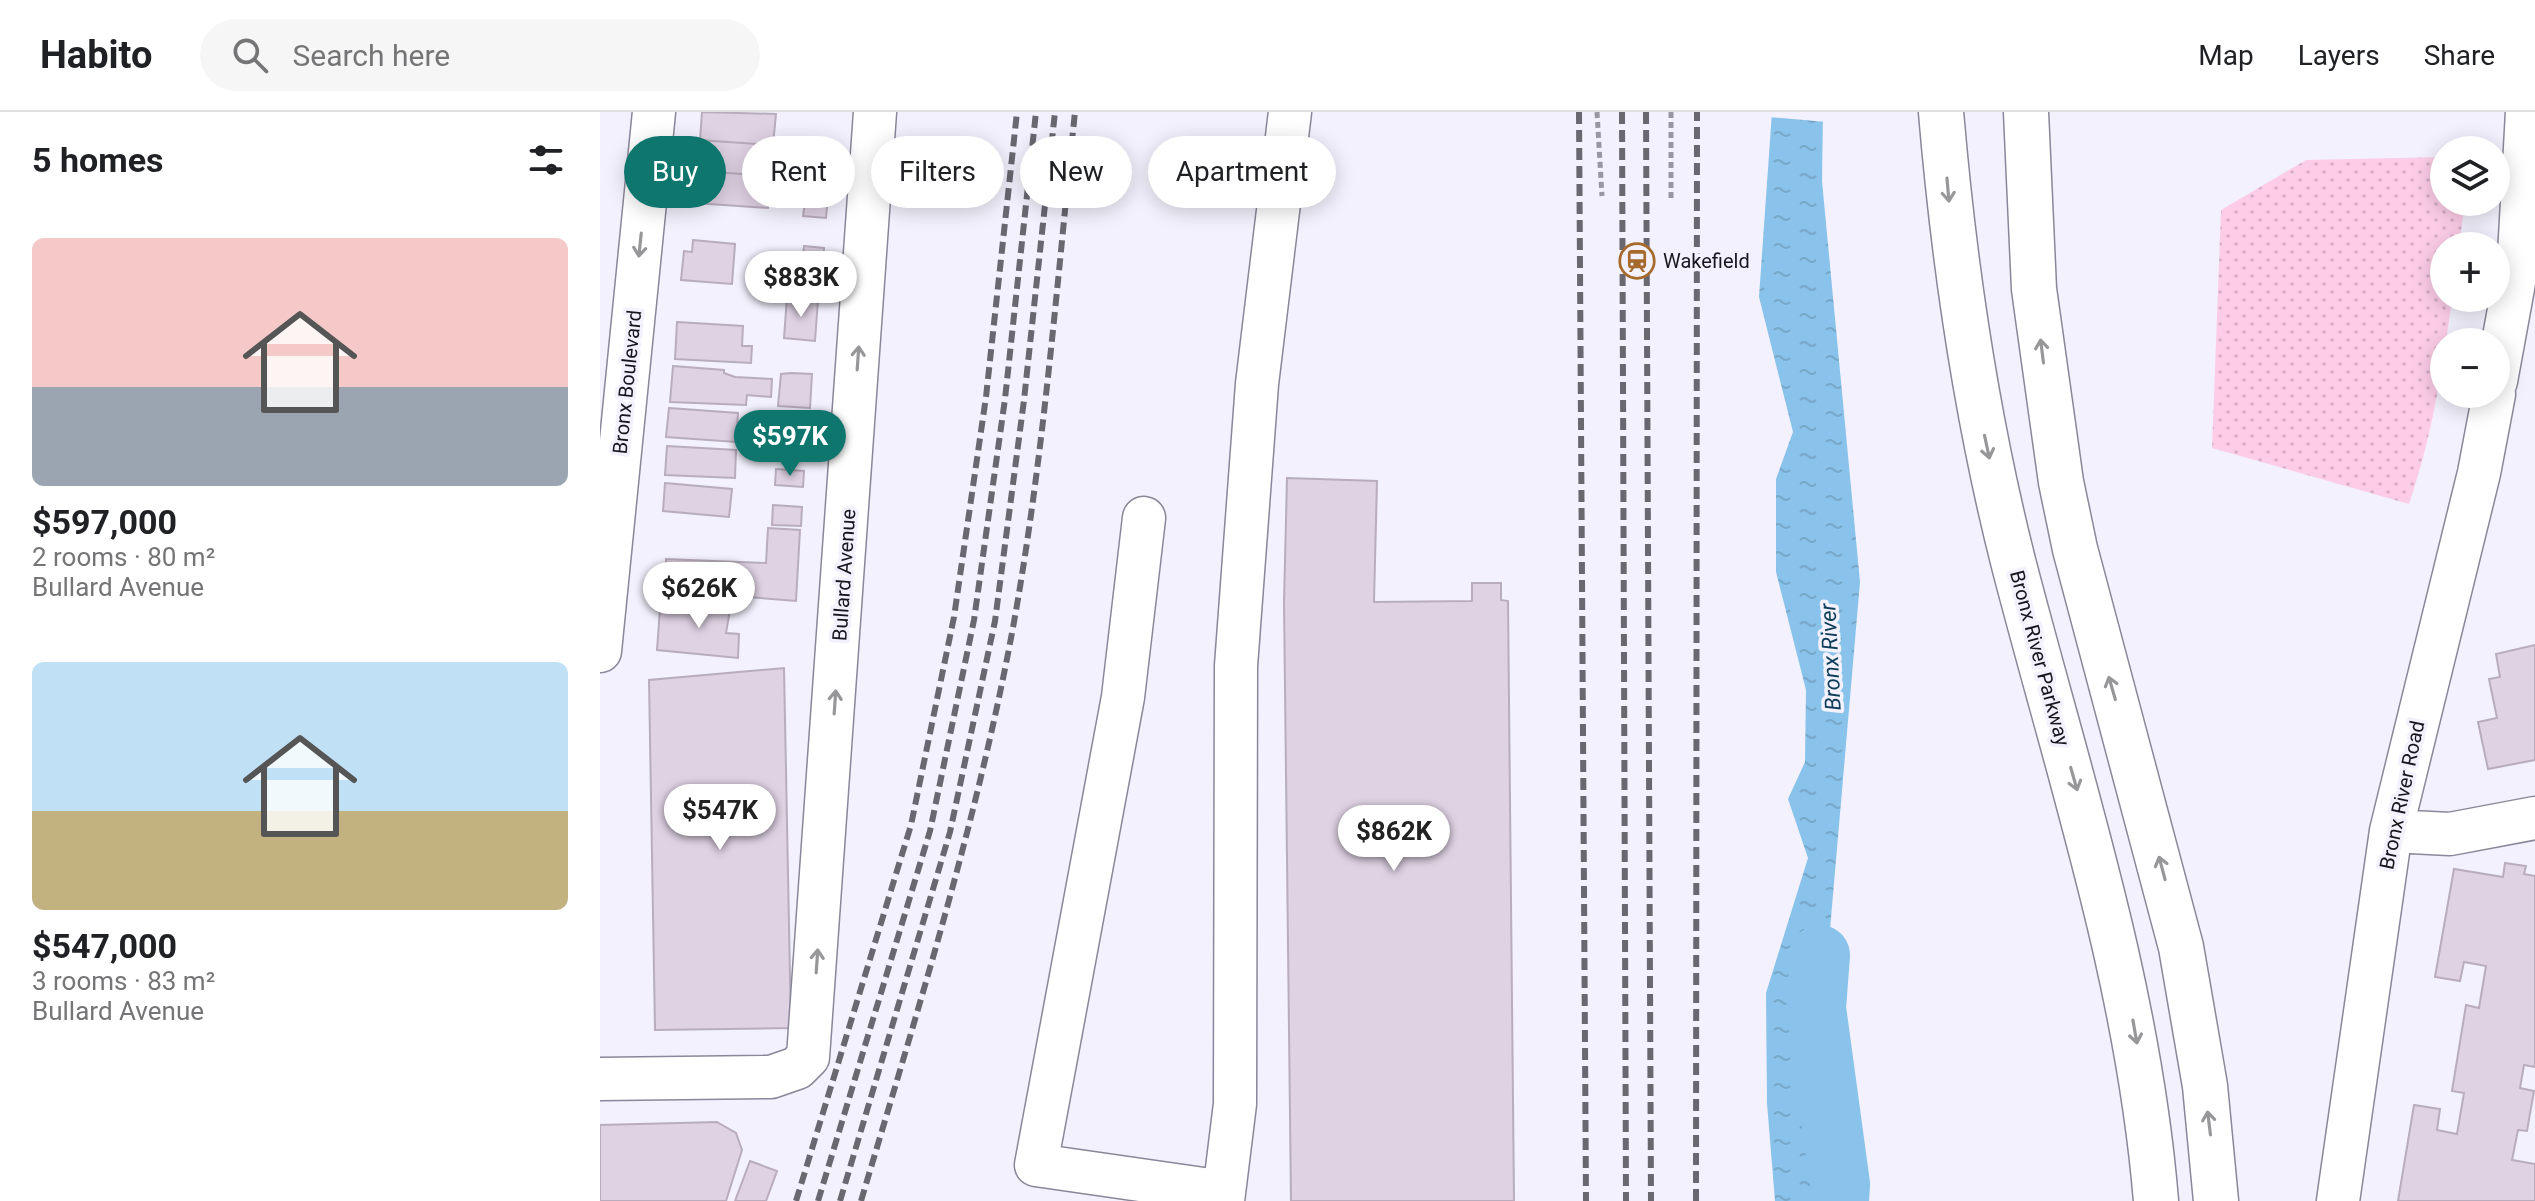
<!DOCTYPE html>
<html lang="en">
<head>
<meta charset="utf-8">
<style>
  body { margin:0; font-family:Roboto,sans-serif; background:#f6f6f6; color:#202124; height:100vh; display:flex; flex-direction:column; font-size:30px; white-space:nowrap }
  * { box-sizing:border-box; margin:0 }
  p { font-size:26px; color:#757577 }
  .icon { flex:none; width:44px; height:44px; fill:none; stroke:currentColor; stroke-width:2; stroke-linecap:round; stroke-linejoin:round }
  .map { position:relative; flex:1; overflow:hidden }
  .sheet { display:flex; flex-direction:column; background:#fff; width:600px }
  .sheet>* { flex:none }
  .top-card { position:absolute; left:24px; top:24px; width:760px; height:72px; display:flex; gap:16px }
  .tools { position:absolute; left:1830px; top:24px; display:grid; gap:16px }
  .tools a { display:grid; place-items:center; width:80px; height:80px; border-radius:50%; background:#fff; box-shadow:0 4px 20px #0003; font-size:40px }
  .price { position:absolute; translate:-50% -68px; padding:0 18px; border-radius:28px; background:#fff; color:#222; font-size:26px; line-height:52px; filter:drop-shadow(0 2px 4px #0008) }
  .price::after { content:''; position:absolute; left:50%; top:48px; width:24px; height:18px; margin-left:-12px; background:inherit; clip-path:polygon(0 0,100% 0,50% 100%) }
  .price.active { background:#0f766e; color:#fff }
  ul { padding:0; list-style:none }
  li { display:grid; align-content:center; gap:16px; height:424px; padding:0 32px }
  li span { display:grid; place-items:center; height:248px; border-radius:12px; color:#555 }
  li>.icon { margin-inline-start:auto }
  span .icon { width:144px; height:144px; fill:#fffc; stroke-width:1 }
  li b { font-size:34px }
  h2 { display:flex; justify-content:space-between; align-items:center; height:96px; padding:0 32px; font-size:34px }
  .tag { padding:0 28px; border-radius:36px; background:#fff; box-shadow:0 4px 20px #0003; font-size:28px; line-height:72px }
  .tag.active { background:#0f766e; color:#fff }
  header { display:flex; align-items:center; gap:48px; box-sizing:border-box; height:112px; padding:0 40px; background:#fff; border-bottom:2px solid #e0e0e0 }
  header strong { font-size:38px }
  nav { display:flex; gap:44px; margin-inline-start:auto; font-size:28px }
  .search { width:560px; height:72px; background:#f6f6f6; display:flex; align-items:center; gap:20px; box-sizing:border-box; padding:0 28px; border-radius:44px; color:#757577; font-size:30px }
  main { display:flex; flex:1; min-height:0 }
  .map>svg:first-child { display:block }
</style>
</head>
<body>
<header>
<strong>Habito</strong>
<div class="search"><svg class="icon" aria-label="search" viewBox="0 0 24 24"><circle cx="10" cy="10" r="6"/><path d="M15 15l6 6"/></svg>Search here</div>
<nav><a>Map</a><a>Layers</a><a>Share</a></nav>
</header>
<main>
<section class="sheet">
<h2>5 homes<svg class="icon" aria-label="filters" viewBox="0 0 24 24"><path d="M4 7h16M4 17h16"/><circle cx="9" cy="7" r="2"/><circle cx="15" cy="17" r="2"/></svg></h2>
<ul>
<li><span style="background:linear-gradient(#f6c9c9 60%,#9aa5b1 0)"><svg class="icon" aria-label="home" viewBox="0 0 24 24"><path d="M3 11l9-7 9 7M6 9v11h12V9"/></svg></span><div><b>$597,000</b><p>2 rooms · 80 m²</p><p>Bullard Avenue</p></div></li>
<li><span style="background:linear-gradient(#bfe0f5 60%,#c2b280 0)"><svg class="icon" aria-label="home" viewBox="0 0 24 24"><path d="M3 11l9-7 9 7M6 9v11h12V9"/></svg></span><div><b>$547,000</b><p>3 rooms · 83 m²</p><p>Bullard Avenue</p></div></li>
</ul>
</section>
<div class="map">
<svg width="1935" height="1089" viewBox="0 0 1935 1089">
  <defs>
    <pattern id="park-dots" width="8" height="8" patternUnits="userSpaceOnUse" patternTransform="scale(2)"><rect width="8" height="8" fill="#fdcde7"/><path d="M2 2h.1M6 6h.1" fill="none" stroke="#d8afc6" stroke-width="1.8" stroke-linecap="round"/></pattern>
    <pattern id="water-ripples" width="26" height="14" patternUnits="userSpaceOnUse" patternTransform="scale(2)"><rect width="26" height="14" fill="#89c3eb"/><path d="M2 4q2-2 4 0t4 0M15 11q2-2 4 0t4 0" fill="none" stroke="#76a7c9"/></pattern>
  </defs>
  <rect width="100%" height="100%" fill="#f2f1fd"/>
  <path fill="url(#park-dots)" d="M 1844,45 L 1844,90 L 1865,90 L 1859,134 L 1844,134 L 1844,186 L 1852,186 C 1843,255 1832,325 1809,392 L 1612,336 L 1621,98 L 1706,48 Z"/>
  <path fill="url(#water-ripples)" d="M 1172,0 L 1223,0 L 1222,69 L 1260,470 L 1219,945 L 1240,1089 L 1175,1089 L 1167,991 L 1166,881 L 1208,746 L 1188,687 L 1205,650 L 1206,578 L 1176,460 L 1176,367 L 1193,320 L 1159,185 Z"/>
  <path fill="#f2f1fd" d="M 1168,0 L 1227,0 L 1227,10 L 1168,5 Z"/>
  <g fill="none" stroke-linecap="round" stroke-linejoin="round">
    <path stroke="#89c3eb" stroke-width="60" d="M 1220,843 L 1216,896 L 1240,1072 L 1239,1089"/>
  </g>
  <path fill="#dfd2e3" stroke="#b9acbd" stroke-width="2" d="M 102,0 L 176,2 L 173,33 L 100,28 Z
    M 100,28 L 173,33 L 171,64 L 98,59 Z
    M 98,59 L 171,64 L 168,96 L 95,91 Z
    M 206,83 L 228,85 L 226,106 L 203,104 Z
    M 93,128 L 135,132 L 132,172 L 81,168 L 84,139 L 92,140 Z
    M 204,134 L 224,136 L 223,154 L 202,152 Z
    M 187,185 L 218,188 L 215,229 L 184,226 Z
    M 77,210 L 143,214 L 142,234 L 152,234 L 151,251 L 75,247 Z
    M 73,254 L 124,258 L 124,261 L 135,265 L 172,267 L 171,285 L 147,283 L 146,293 L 70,290 Z
    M 191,261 L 212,262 L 210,296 L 178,294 L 181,262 Z
    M 69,296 L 138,301 L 136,330 L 66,325 Z
    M 175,303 L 207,305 L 205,339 L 173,337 Z
    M 67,334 L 136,338 L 135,366 L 65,363 Z
    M 176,357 L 204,359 L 203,375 L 175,373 Z
    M 687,366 L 777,369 L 774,490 L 872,489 L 872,471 L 901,471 L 901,488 L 908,489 L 914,1089 L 691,1089 L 684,490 Z
    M 65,371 L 132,377 L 129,405 L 63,399 Z
    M 173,393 L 202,395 L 201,414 L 172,413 Z
    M 168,416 L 200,418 L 196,489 L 65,478 L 66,447 L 166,451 Z
    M 102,484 L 132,486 L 126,521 L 139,522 L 138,546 L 57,538 L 60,497 L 101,500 Z
    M 1935,533 L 1935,648 L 1888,657 L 1878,610 L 1897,606 L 1889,567 L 1900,565 L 1896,542 Z
    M 184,556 L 191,916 L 55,918 L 49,568 Z
    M 1905,751 L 1926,754 L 1924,762 L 1935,764 L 1935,955 L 1924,953 L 1920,976 L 1934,979 L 1927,1019 L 1918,1018 L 1912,1048 L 1935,1052 L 1935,1089 L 1798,1089 L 1814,993 L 1840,997 L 1837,1018 L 1857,1022 L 1864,981 L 1852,979 L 1866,893 L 1879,896 L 1886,854 L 1864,850 L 1860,869 L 1835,865 L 1854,757 L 1903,765 Z
    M 117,1010 L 136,1021 L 142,1038 L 126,1089 L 0,1089 L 0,1013 Z
    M 150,1049 L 177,1059 L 166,1089 L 135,1089 Z"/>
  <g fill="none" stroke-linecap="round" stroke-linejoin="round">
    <defs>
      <path id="minor" d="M 1896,269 L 1919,143 L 1927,0
        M 544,406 L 523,585 L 436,1053 L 624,1080
        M 0,539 L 54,0
        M 1791,719 L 1850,722 L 1935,706
        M 0,967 L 171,965 L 197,956 L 208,945 L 275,0
        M 623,1089 L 635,992 L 636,554 L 657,272 L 690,0
        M 1738,1089 L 1791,719 L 1879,361 L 1894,282"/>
      <path id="highway" d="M 1341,0 C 1354,153 1376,304 1414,453 C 1469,665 1538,870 1556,1089
        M 1426,0 L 1434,177 L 1461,370 L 1475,437 L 1581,835 L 1605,974 L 1616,1089"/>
    </defs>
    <use href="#minor" stroke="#898799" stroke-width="45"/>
    <use href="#highway" stroke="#898799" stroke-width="47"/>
    <path stroke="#9897a1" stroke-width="5" stroke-dasharray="6 4" stroke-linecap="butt" d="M 997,0 L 1002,84
      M 1071,86 L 1071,0"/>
    <use href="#minor" stroke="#fff" stroke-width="42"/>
    <use href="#highway" stroke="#fff" stroke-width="44"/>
    <path stroke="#696871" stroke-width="6" stroke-dasharray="12 6" stroke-linecap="butt" d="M 979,0 L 986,1089
      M 1022,0 L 1026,1089
      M 1046,0 L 1051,1089
      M 196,1089 L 311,713 L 354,505 L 386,285 L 417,0
      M 218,1089 L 330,719 L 374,508 L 405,287 L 436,0
      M 240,1089 L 350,720 L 395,509 L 424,288 L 455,0
      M 261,1089 C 318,897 378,707 414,510 C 444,342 457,170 475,0
      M 1096,1089 L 1097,0"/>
  </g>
  <defs><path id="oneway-shaft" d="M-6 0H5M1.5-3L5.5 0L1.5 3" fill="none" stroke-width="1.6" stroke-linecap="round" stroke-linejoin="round" transform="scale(2)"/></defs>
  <g stroke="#97979a">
    <use href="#oneway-shaft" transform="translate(1348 78) rotate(85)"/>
    <use href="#oneway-shaft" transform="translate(40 133) rotate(96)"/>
    <use href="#oneway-shaft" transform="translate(1442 239) rotate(-97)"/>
    <use href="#oneway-shaft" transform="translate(258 246) rotate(-86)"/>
    <use href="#oneway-shaft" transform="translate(1387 335) rotate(78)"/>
    <use href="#oneway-shaft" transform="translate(1512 576) rotate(-106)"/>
    <use href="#oneway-shaft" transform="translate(235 590) rotate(-86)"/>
    <use href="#oneway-shaft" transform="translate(1474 667) rotate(74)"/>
    <use href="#oneway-shaft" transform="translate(1562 756) rotate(-105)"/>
    <use href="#oneway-shaft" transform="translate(217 849) rotate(-86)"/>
    <use href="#oneway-shaft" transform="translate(1535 920) rotate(80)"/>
    <use href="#oneway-shaft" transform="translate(1609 1011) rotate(-97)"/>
  </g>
  <defs>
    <symbol id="station-ring" viewBox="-11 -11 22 22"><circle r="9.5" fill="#f2f1fd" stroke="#a66a2c" stroke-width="1.5"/><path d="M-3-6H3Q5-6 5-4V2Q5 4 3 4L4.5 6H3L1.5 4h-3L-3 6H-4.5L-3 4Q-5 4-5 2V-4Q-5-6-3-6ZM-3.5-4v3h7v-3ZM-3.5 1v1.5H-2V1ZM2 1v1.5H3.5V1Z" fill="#a66a2c"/></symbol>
  </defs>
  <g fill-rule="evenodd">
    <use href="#station-ring" x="1017" y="129" width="40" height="40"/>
  </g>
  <g text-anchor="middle" stroke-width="7" stroke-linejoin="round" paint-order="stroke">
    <g font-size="20" fill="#18171e" stroke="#f2f1fd" text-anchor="start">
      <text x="1063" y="156">Wakefield</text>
    </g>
    <g font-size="20" fill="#18171e" stroke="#f2f1fd">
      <text transform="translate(27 270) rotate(-84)" y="7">Bronx Boulevard</text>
      <text transform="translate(244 463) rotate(-86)" y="7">Bullard Avenue</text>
      <text transform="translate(1440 546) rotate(75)" y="7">Bronx River Parkway</text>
      <text transform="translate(1802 683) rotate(-78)" y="7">Bronx River Road</text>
    </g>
    <g font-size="22" font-style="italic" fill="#0e3d58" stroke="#f2f1fd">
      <text transform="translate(1230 545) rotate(-93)" y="8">Bronx River</text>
    </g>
  </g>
</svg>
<div class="tools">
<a><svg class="icon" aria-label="layers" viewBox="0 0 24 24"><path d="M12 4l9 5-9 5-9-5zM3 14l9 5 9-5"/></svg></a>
<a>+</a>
<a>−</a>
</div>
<b class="price" style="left:201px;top:207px">$883K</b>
<b class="price active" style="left:190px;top:366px">$597K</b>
<b class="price" style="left:99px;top:518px">$626K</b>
<b class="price" style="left:120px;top:740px">$547K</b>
<b class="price" style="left:794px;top:761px">$862K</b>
<div class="top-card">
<a class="tag active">Buy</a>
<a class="tag">Rent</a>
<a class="tag">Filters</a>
<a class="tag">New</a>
<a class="tag">Apartment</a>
</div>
</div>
</main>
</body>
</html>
